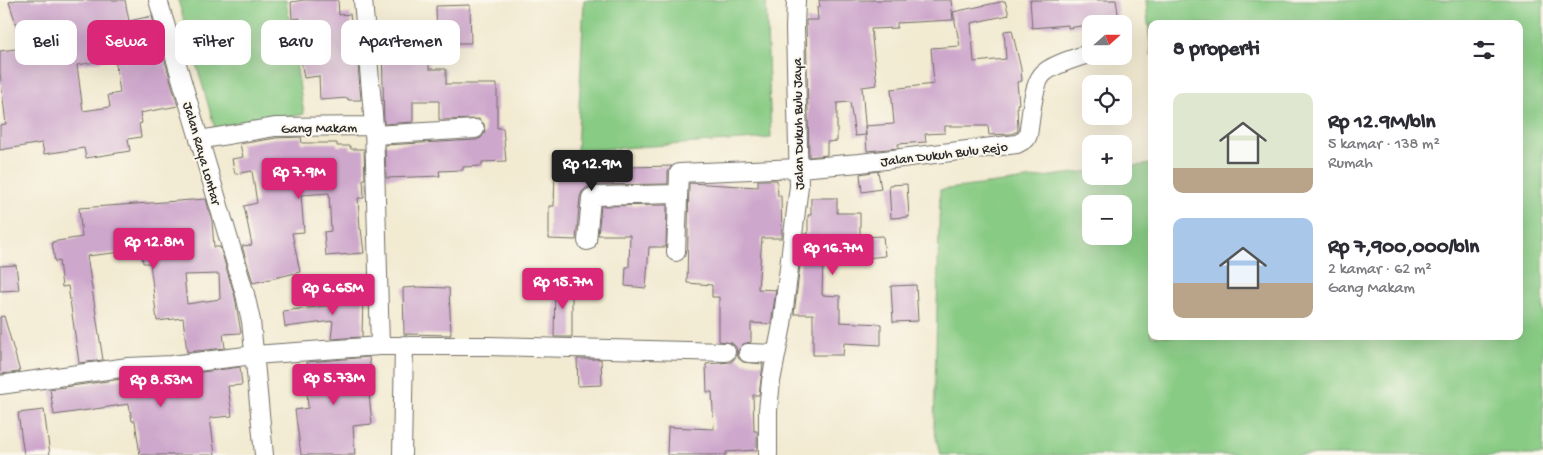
<!DOCTYPE html>
<html lang="id">
<head>
<meta charset="utf-8">
<style>
  body { margin:0; font-family:"Gochi Hand",sans-serif; background:#f2f2f3; color:#2b2b33; height:100vh; display:flex; flex-direction:column; font-size:19px; white-space:nowrap }
  * { box-sizing:border-box; margin:0 }
  p { font-size:16px; color:#7c7c81 }
  .icon { flex:none; width:28px; height:28px; fill:none; stroke:currentColor; stroke-width:2; stroke-linecap:round; stroke-linejoin:round }
  .map { position:relative; flex:1; overflow:hidden }
  .panel { position:absolute; left:1148px; top:20px; width:375px; height:320px; display:flex; flex-direction:column; background:#fff; border-radius:10px; box-shadow:0 5px 20px #0002 }
  .panel>* { flex:none }
  .top-card { position:absolute; left:15px; top:20px; width:475px; height:45px; display:flex; gap:10px }
  .needle { width:32px; rotate:69deg }
  .tools { position:absolute; left:1082px; top:15px; display:grid; gap:10px }
  .tools a { display:grid; place-items:center; width:50px; height:50px; border-radius:10px; background:#fff; box-shadow:0 5px 20px #0002; font-size:25px }
  .price { position:absolute; translate:-50% -42px; padding:0 11px; border-radius:5px; background:#db2777; color:#fff; font-size:16px; line-height:32px; filter:drop-shadow(0 1px 2px #0008) }
  .price::after { content:''; position:absolute; left:50%; top:30px; width:15px; height:11px; margin-left:-8px; background:inherit; clip-path:polygon(0 0,100% 0,50% 100%) }
  .price.current { background:#222; color:#fff }
  ul { padding:0; list-style:none }
  li { display:flex; align-items:center; gap:15px; height:125px; padding:0 25px }
  li span { display:grid; place-items:center; flex:none; width:140px; height:100px; border-radius:10px; color:#555 }
  li>.icon { margin-inline-start:auto }
  span .icon { width:60px; height:60px; fill:#fffc; stroke-width:1 }
  li b { font-size:21px }
  h2 { display:flex; justify-content:space-between; align-items:center; height:60px; padding:0 25px; font-size:21px }
  .chip { padding:0 18px; border-radius:10px; background:#fff; box-shadow:0 5px 20px #0002; font-size:18px; line-height:45px }
  .chip.current { background:#db2777; color:#fff }
  .map>svg:first-child { display:block }
</style>
</head>
<body>
<div class="map">
<svg width="1543" height="455" viewBox="0 0 1543 455">
  <rect width="100%" height="100%" fill="#fbf7ec"/>
  <filter id="ink" filterUnits="userSpaceOnUse"><feTurbulence type="fractalNoise" baseFrequency=".02" numOctaves="2"/><feDisplacementMap in="SourceGraphic" scale="10" xChannelSelector="R" yChannelSelector="G"/><feConvolveMatrix kernelMatrix="1 2 1 2 8 2 1 2 1" color-interpolation-filters="sRGB"/></filter>
  <filter id="wash" filterUnits="userSpaceOnUse"><feTurbulence type="fractalNoise" baseFrequency=".0096" numOctaves="4" result="noise"/><feDisplacementMap in="SourceGraphic" scale="20" xChannelSelector="R" yChannelSelector="G"/><feGaussianBlur stdDeviation="1.12" result="paint"/><feColorMatrix in="noise" values="0 0 0 0 0 0 0 0 0 0 0 0 0 0 0 0 0 1.4 0 .05"/><feComposite in="paint" operator="in"/></filter>
  <g filter="url(#wash)">
    <rect width="100%" height="100%" fill="#f2ead1"/>
    <path fill="#88cb84" stroke="#5a7b58" fill-rule="evenodd" d="M 178,0 L 286,0 L 304,114 L 216,132 Z
      M 584,0 L 766,0 L 771,138 L 577,151 Z
      M 1146,0 L 1543,0 L 1543,455 L 940,455 L 934,428 L 940,190 L 1091,171 L 1091,176 L 1124,176 L 1124,167 L 1151,164 L 1151,336 L 1519,336 L 1519,24 L 1151,24 L 1151,55 ZM 1091,204 L 1124,204 L 1124,236 L 1091,236 Z"/>
    <g id="blocks">
      <path fill="#cea7cc" fill-rule="evenodd" d="M 16,0 L 125,0 L 129,21 L 152,16 L 178,106 L 140,113 L 142,123 L 139,124 L 141,137 L 128,139 L 130,151 L 86,158 L 84,148 L 44,154 L 42,143 L 0,150 L 0,125 L 6,124 L 0,73 L 0,51 L 24,48 L 9,2 ZM 115,59 L 120,93 L 108,95 L 110,107 L 83,111 L 77,65 Z
        M 304,0 L 338,0 L 339,15 L 350,14 L 358,65 L 361,100 L 348,100 L 348,98 L 320,100 L 319,76 L 304,78 L 301,60 L 305,59 L 300,18 L 292,19 L 291,2 Z
        M 819,0 L 951,0 L 953,20 L 897,23 L 897,28 L 871,29 L 877,85 L 862,87 L 866,135 L 855,136 L 850,102 L 837,103 L 837,141 L 827,142 L 827,155 L 809,157 L 806,20 L 818,20 L 817,7 L 820,7 Z
        M 1030,0 L 1116,0 L 1119,20 L 1068,28 L 1068,25 L 1032,28 Z
        M 1005,1 L 1009,15 L 971,23 L 974,62 L 1006,59 L 1004,31 L 1012,30 L 1021,69 L 1022,81 L 1017,82 L 1019,104 L 1017,104 L 1018,131 L 1011,134 L 989,135 L 988,126 L 945,126 L 945,133 L 925,134 L 926,142 L 898,144 L 898,148 L 867,151 L 865,126 L 894,124 L 891,89 L 934,84 L 931,48 L 960,46 L 953,12 Z
        M 470,5 L 471,43 L 437,43 L 436,6 Z
        M 429,45 L 429,69 L 446,69 L 446,84 L 497,84 L 497,128 L 503,128 L 506,161 L 482,162 L 482,166 L 463,167 L 463,170 L 439,171 L 440,176 L 386,178 L 385,145 L 476,140 L 481,138 L 485,133 L 484,124 L 479,119 L 439,120 L 439,101 L 413,101 L 413,122 L 384,124 L 382,46 Z
        M 301,137 L 302,143 L 337,143 L 337,146 L 350,146 L 351,149 L 364,149 L 365,179 L 363,179 L 364,198 L 358,198 L 360,229 L 361,229 L 364,253 L 326,256 L 324,232 L 331,231 L 329,193 L 301,195 L 304,232 L 292,233 L 300,272 L 253,283 L 242,246 L 252,245 L 244,206 L 257,203 L 252,171 L 235,174 L 232,159 L 243,157 L 240,144 L 276,138 Z
        M 672,166 L 668,172 L 668,184 L 595,185 L 586,188 L 582,192 L 580,197 L 576,240 L 549,239 L 549,206 L 554,206 L 555,171 L 589,168 L 628,170 L 628,167 Z
        M 878,171 L 881,189 L 862,192 L 860,174 Z
        M 758,180 L 777,180 L 778,196 L 781,196 L 782,238 L 762,238 L 758,289 L 776,290 L 771,324 L 751,323 L 751,342 L 743,344 L 737,352 L 738,358 L 743,362 L 763,364 L 759,395 L 753,395 L 754,431 L 757,431 L 757,450 L 726,452 L 726,455 L 667,455 L 668,427 L 714,429 L 712,392 L 707,392 L 706,364 L 731,362 L 735,358 L 737,353 L 736,347 L 732,343 L 719,341 L 719,297 L 712,297 L 712,285 L 687,283 L 689,183 L 758,187 Z
        M 907,184 L 909,217 L 891,218 L 889,185 Z
        M 811,198 L 837,198 L 837,213 L 860,213 L 860,237 L 883,236 L 885,256 L 866,258 L 833,253 L 833,260 L 823,260 L 822,295 L 840,296 L 840,322 L 881,324 L 881,345 L 844,343 L 843,355 L 813,355 L 813,314 L 794,314 L 804,234 L 808,234 L 808,215 L 811,215 Z
        M 206,199 L 212,221 L 214,247 L 220,247 L 235,297 L 241,333 L 223,334 L 225,348 L 187,352 L 183,318 L 157,321 L 150,263 L 143,263 L 142,252 L 140,252 L 140,250 L 87,256 L 103,360 L 79,363 L 68,286 L 62,287 L 59,261 L 55,262 L 52,242 L 82,237 L 79,208 ZM 219,274 L 220,299 L 187,304 L 184,275 Z
        M 667,205 L 666,247 L 649,247 L 646,288 L 625,286 L 626,267 L 629,267 L 630,235 L 598,235 L 601,206 Z
        M 16,265 L 19,290 L 0,291 L 0,266 Z
        M 555,283 L 572,283 L 572,337 L 554,337 Z
        M 916,285 L 918,321 L 893,322 L 891,286 Z
        M 418,287 L 449,288 L 451,335 L 404,334 L 403,288 Z
        M 336,293 L 363,295 L 362,337 L 331,339 L 333,321 L 285,327 L 283,311 L 334,305 Z
        M 4,316 L 20,372 L 0,374 L 0,317 Z
        M 369,357 L 371,373 L 367,373 L 372,424 L 353,426 L 355,455 L 301,455 L 295,410 L 308,408 L 306,369 L 308,369 L 307,362 Z
        M 577,359 L 601,359 L 602,385 L 578,386 Z
        M 240,367 L 242,385 L 228,386 L 232,416 L 210,418 L 215,455 L 140,455 L 135,421 L 132,421 L 129,404 L 54,415 L 50,389 L 129,378 L 172,376 Z
        M 44,410 L 50,455 L 24,455 L 18,413 Z"/>
    </g>
  </g>
  <g filter="url(#ink)">
    <use href="#blocks" fill-opacity="0" stroke="#716e65" stroke-width="1"/>
    <g fill="none" stroke-linecap="round" stroke-linejoin="round">
      <defs>
        <path id="minor" d="M 158,0 L 245,294 L 251,321 L 264,455
          M 363,0 L 374,126 L 380,346
          M 374,135 L 475,129
          M 199,140 L 275,127 L 374,126
          M 587,241 L 591,198 L 595,196 L 677,194
          M 676,252 L 679,173 L 799,168 L 860,163 L 1017,144 L 1026,139 L 1028,135 C 1031,119 1032,87 1042,75 C 1050,65 1079,57 1091,53
          M 748,353 L 776,354
          M 0,385 L 128,367 L 171,365 L 254,355 L 380,346 L 488,346 L 726,352
          M 402,455 L 404,345
          M 768,455 L 768,410 L 771,381 L 782,325 L 799,186 L 795,28 L 796,0"/>
      </defs>
      <use href="#minor" stroke="#716e65" stroke-width="20"/>
      <use href="#minor" stroke="#fff" stroke-width="18"/>
    </g>
  </g>
  <g text-anchor="middle" stroke-width="4" stroke-linejoin="round" paint-order="stroke">
    <g font-size="14" fill="#2b2b2b" stroke="#fbf7ec">
      <text transform="translate(797 124) rotate(-91)" y="5">Jalan Dukuh Bulu Jaya</text>
      <text transform="translate(319 127) rotate(-1)" y="5">Gang Makam</text>
      <text transform="translate(203 153) rotate(74)" y="5">Jalan Raya Lontar</text>
      <text transform="translate(944 153) rotate(-7)" y="5">Jalan Dukuh Bulu Rejo</text>
    </g>
  </g>
</svg>
<div class="tools">
<a><svg class="needle" viewBox="-14 -14 28 28"><path d="M0-13l5 13h-10z" fill="#e53935"/><path d="M0 13l5-13h-10z" fill="#7c7c81"/></svg></a>
<a><svg class="icon" aria-label="locate" viewBox="0 0 24 24"><circle cx="12" cy="12" r="6"/><path d="M12 2v4M12 18v4M2 12h4M18 12h4"/></svg></a>
<a>+</a>
<a>−</a>
</div>
<b class="price current" style="left:592px;top:192px">Rp 12.9M</b>
<b class="price" style="left:299px;top:200px">Rp 7.9M</b>
<b class="price" style="left:154px;top:270px">Rp 12.8M</b>
<b class="price" style="left:833px;top:276px">Rp 16.7M</b>
<b class="price" style="left:563px;top:310px">Rp 15.7M</b>
<b class="price" style="left:333px;top:316px">Rp 6.65M</b>
<b class="price" style="left:334px;top:406px">Rp 5.73M</b>
<b class="price" style="left:161px;top:408px">Rp 8.53M</b>
<div class="top-card">
<a class="chip">Beli</a>
<a class="chip current">Sewa</a>
<a class="chip">Filter</a>
<a class="chip">Baru</a>
<a class="chip">Apartemen</a>
</div>
<section class="panel">
<h2>8 properti<svg class="icon" aria-label="filters" viewBox="0 0 24 24"><path d="M4 7h16M4 17h16"/><circle cx="9" cy="7" r="2"/><circle cx="15" cy="17" r="2"/></svg></h2>
<ul>
<li><span style="background:linear-gradient(#dfe7d0 75%,#b9a48a 0)"><svg class="icon" aria-label="home" viewBox="0 0 24 24"><path d="M3 11l9-7 9 7M6 9v11h12V9"/></svg></span><div><b>Rp 12.9M/bln</b><p>5 kamar · 138 m²</p><p>Rumah</p></div></li>
<li><span style="background:linear-gradient(#a9c7e8 65%,#b9a48a 0)"><svg class="icon" aria-label="home" viewBox="0 0 24 24"><path d="M3 11l9-7 9 7M6 9v11h12V9"/></svg></span><div><b>Rp 7,900,000/bln</b><p>2 kamar · 62 m²</p><p>Gang Makam</p></div></li>
</ul>
</section>
</div>
</body>
</html>
